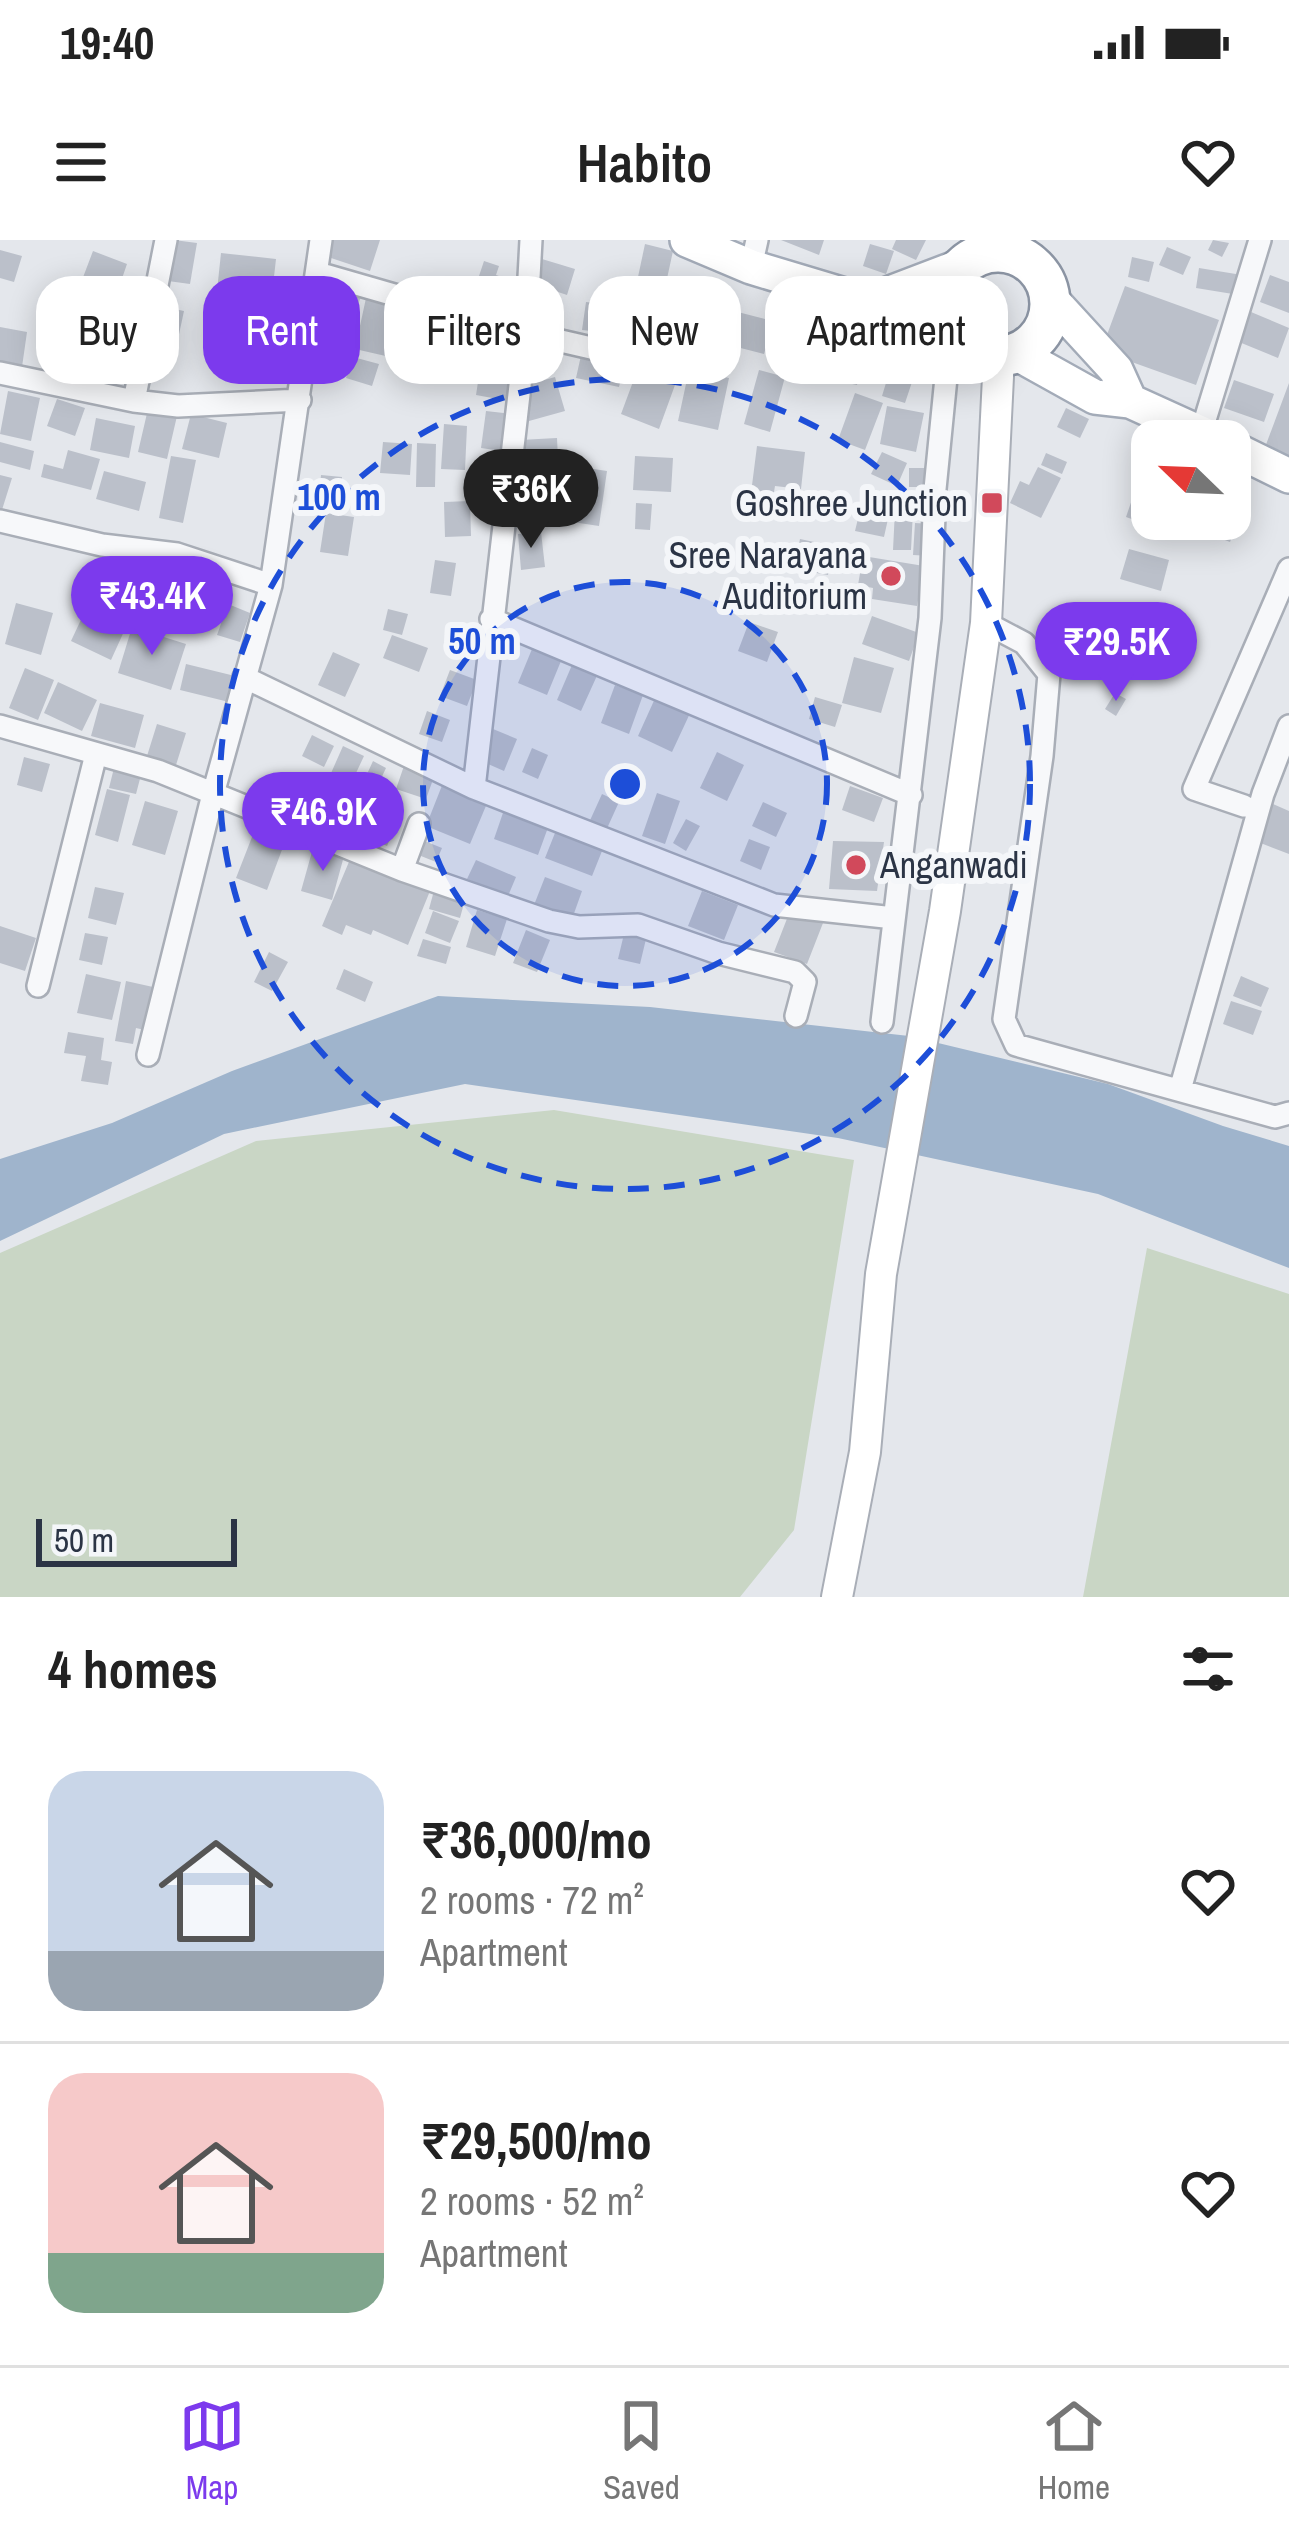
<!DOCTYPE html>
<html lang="en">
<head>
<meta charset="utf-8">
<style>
  body { margin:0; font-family:"Archivo Narrow",sans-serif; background:#f2f2f2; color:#222; height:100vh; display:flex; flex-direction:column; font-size:45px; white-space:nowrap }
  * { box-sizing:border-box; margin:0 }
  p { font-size:39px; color:#767676 }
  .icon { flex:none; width:66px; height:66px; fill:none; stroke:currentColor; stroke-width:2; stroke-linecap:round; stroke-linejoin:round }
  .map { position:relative; height:1357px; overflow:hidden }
  .drawer { display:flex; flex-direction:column; background:#fff; flex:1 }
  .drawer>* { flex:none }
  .top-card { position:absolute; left:36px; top:36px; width:1218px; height:108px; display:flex; gap:24px }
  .needle { width:78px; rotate:293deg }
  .controls { position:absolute; left:1131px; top:180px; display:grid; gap:24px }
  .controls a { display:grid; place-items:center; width:120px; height:120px; border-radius:24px; background:#fff; box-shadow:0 6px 30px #0003; font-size:60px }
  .scale { position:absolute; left:36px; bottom:30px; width:201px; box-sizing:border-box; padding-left:12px; border:6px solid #2b3445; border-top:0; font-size:33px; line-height:42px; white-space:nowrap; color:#2b3445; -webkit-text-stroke:9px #f4f6f9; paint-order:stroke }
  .price { position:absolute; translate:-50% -102px; padding:0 27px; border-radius:42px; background:#7c3aed; color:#fff; font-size:39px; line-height:78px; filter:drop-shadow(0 3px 6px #0008) }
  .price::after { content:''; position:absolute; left:50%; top:72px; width:36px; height:27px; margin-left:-18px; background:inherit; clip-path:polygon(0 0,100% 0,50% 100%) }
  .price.on { background:#222; color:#fff }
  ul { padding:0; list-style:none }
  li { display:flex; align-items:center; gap:36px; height:300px; padding:0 48px }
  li+li { border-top:3px solid #e0e0e0 }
  li span { display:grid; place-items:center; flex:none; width:336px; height:240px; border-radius:36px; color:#555 }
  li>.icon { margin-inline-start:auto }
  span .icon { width:144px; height:144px; fill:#fffc; stroke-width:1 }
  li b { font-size:51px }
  h2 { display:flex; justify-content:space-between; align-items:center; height:144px; padding:0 48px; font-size:51px }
  .chip { padding:0 42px; border-radius:36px; background:#fff; box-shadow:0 6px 30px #0003; font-size:42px; line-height:108px }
  .chip.on { background:#7c3aed; color:#fff }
  .status { display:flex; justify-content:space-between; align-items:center; height:84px; padding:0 60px; background:#fff; direction:ltr }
  .status svg { height:33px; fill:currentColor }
  header { display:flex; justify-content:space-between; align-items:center; height:156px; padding:0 48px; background:#fff; font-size:54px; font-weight:600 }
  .tab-bar { display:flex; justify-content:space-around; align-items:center; height:168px; border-top:3px solid #e0e0e0; background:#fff; font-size:33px; color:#767676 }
  .tab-bar a { display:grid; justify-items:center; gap:6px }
  .tab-bar .on { color:#7c3aed }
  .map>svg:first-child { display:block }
</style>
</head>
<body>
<div class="status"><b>19:40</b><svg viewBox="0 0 49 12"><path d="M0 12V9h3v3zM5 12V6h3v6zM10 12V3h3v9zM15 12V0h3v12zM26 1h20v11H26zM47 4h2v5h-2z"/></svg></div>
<header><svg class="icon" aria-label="menu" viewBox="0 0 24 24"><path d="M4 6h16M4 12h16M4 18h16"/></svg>Habito<svg class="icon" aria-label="heart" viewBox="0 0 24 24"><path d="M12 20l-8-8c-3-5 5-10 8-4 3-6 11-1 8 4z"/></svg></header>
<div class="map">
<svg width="1289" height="1357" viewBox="0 0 1289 1357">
  <rect width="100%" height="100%" fill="#e4e7ec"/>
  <path fill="#c9d6c5" d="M 554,870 L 854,920 L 794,1290 L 740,1357 L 0,1357 L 0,1013 L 256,901 Z
    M 1147,1008 L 1289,1054 L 1289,1357 L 1083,1357 Z"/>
  <path fill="#9fb4cc" d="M 438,756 L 650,767 L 909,796 L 1108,844 L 1223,886 L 1289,906 L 1289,1028 L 1098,954 L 838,898 L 465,844 L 224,894 L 0,1001 L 0,919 L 112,883 L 232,831 Z"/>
  <path fill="#bbc0ca" d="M 174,0 L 197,3 L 190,44 L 168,41 Z
    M 331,0 L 380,0 L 370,31 L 325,16 Z
    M 781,0 L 824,0 L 819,15 Z
    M 896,0 L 926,0 L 916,20 L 892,9 Z
    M 1213,0 L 1229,3 L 1222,17 L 1208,10 Z
    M 645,4 L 673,11 L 663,57 L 635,51 Z
    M 870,4 L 894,11 L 886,34 L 863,26 Z
    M 1167,7 L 1191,17 L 1183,35 L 1159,25 Z
    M 0,10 L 22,16 L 14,42 L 0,38 Z
    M 93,11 L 127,24 L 117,53 L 82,40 Z
    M 221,13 L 276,19 L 269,81 L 301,85 L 297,126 L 210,117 Z
    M 1132,17 L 1154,22 L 1149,42 L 1128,37 Z
    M 542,19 L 575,29 L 567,55 L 534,44 Z
    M 484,21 L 499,26 L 496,35 L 514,41 L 505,68 L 472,57 Z
    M 1199,28 L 1242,35 L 1239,55 L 1196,48 Z
    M 1270,35 L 1289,42 L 1289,73 L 1260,62 Z
    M 126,45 L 144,51 L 135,77 L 117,71 Z
    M 327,45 L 361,56 L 350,89 L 316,78 Z
    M 1125,46 L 1219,80 L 1196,145 L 1101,111 Z
    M 639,54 L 668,62 L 655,106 L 610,94 L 618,66 L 635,70 Z
    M 366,58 L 401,65 L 390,117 L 355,109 Z
    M 586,62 L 614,65 L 610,93 L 582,90 Z
    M 160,66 L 184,71 L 178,99 L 153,93 Z
    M 70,68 L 102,78 L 85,134 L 52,125 Z
    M 734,71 L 773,81 L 764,114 L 725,104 Z
    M 1251,72 L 1289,88 L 1278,118 L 1239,102 Z
    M 410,76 L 433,83 L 422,116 L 399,109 Z
    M 442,79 L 468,88 L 460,112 L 434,103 Z
    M 814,81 L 838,90 L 826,123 L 802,114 Z
    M 840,81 L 869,87 L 857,145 L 828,139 Z
    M 332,86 L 354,93 L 345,119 L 314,109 L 319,95 L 328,98 Z
    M 0,87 L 27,92 L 22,127 L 0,124 Z
    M 107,99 L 135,109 L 125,137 L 97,126 Z
    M 582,111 L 625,121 L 619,147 L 576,138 Z
    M 353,117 L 379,124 L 372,146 L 346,138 Z
    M 893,120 L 917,127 L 905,163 L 882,156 Z
    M 480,129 L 519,135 L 514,162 L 476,155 Z
    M 689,130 L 729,138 L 718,190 L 678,181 Z
    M 759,130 L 785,137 L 770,192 L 744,184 Z
    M 637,131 L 675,145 L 659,189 L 621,174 Z
    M 555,137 L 565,171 L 529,181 L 520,147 Z
    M 1234,140 L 1274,154 L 1264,182 L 1224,168 Z
    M 1289,143 L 1289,219 L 1264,210 Z
    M 8,151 L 40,158 L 31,201 L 0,194 Z
    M 855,153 L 883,163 L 865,210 L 838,200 Z
    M 57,159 L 85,168 L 75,196 L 47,186 Z
    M 887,166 L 924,173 L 916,212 L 880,204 Z
    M 1066,168 L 1089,179 L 1080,198 L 1057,187 Z
    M 148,169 L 177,176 L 167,219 L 138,212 Z
    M 486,171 L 513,174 L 509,212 L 481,208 Z
    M 191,174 L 227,183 L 219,218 L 182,209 Z
    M 96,178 L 135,186 L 129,218 L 90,210 Z
    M 444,184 L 467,186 L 465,230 L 441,229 Z
    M 557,198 L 558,219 L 521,221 L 520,200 Z
    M 0,202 L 34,211 L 30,230 L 0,222 Z
    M 383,202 L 412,204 L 410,235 L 380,233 Z
    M 417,203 L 436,204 L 435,247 L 416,247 Z
    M 757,206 L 805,212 L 801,249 L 775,246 L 772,264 L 750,261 Z
    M 68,210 L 100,219 L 91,250 L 41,237 L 44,224 L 63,229 Z
    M 882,212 L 907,223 L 897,246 L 871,234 Z
    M 1046,213 L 1067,222 L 1062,234 L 1041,225 Z
    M 171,216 L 196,220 L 183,283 L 159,278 Z
    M 635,216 L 673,218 L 671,252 L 633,250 Z
    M 481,220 L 506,221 L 505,247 L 480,247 Z
    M 574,226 L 607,231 L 599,286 L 566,281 Z
    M 1038,227 L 1061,238 L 1041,278 L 1010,263 L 1020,241 L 1029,245 Z
    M 909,228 L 924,228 L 924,247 L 909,247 Z
    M 104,231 L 146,242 L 139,271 L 96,259 Z
    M 0,235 L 12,238 L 1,273 L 0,272 Z
    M 321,235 L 342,237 L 340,270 L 318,268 Z
    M 1139,239 L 1152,243 L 1152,279 L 1166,279 L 1162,290 L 1126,277 Z
    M 781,250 L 805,260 L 800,272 L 776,262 Z
    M 864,254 L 892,261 L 884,297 L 855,291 Z
    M 470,261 L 471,296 L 445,297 L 444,262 Z
    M 512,262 L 538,268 L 536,282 L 510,276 Z
    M 636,263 L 652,264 L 650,290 L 635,289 Z
    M 895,270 L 913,271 L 911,310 L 893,310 Z
    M 326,273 L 354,277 L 348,316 L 320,312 Z
    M 1230,274 L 1239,278 L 1230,302 L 1191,287 L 1194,279 L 1230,279 Z
    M 915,283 L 933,284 L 931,316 L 913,315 Z
    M 541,292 L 545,327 L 521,330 L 518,294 Z
    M 800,299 L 833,306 L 828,335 L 794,329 Z
    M 1129,309 L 1169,320 L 1161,351 L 1120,339 Z
    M 863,316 L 924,326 L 917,366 L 872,359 L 873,348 L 858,345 Z
    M 435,320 L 456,323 L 451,356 L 430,353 Z
    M 122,323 L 180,342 L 168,379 L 110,361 Z
    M 1114,362 L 1164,386 L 1146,424 L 1096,400 Z
    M 16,363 L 53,373 L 41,415 L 5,404 Z
    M 228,364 L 250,373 L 240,402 L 217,395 Z
    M 86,369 L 126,387 L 111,420 L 71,401 Z
    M 388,369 L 408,374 L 402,395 L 383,390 Z
    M 872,376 L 919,393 L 909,421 L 862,404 Z
    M 749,382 L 778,392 L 767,422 L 738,411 Z
    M 132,387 L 186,404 L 171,450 L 118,433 Z
    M 463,388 L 483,395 L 476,416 L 456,410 Z
    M 392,395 L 428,408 L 419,432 L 383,418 Z
    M 532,409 L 561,421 L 547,455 L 518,443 Z
    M 333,412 L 360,424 L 345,457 L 318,445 Z
    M 854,417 L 894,428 L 881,473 L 842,463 Z
    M 575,418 L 600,429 L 581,471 L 557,460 Z
    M 186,424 L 235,436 L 229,462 L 180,450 Z
    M 25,428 L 54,440 L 38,480 L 9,468 Z
    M 450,430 L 477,440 L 467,466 L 440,456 Z
    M 58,442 L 97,460 L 82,491 L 44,473 Z
    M 615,445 L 643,455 L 629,494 L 601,483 Z
    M 1115,453 L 1126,459 L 1116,476 L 1105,469 Z
    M 657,454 L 692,469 L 672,512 L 638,496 Z
    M 815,457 L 842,465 L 835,487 L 809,479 Z
    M 100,463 L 144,475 L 135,508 L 91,496 Z
    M 427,471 L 450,480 L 442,502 L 419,494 Z
    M 157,484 L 186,493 L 176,525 L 147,516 Z
    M 493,489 L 517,499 L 504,531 L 479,520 Z
    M 312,495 L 334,506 L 324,527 L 302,516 Z
    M 343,506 L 364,516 L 349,548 L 328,540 Z
    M 532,508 L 548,515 L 538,539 L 522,532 Z
    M 717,512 L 744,525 L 727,561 L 700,548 Z
    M 24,517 L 50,524 L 42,552 L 17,545 Z
    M 373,521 L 386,528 L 370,562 L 357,556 Z
    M 405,523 L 435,534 L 426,559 L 396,549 Z
    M 115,524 L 142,531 L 136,554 L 109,548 Z
    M 443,543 L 488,561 L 470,604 L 426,586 Z
    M 850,546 L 883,558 L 874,582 L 842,570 Z
    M 107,549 L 130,555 L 118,602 L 95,595 Z
    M 657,553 L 680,561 L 665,604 L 642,596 Z
    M 602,554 L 619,562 L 604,595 L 587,587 Z
    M 145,561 L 178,571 L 165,615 L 132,605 Z
    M 763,562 L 787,573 L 776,597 L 752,586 Z
    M 1273,564 L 1289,571 L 1289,614 L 1258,602 Z
    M 359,566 L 397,582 L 387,606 L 349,589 Z
    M 505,567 L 550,582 L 538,615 L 494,599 Z
    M 259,579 L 289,591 L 267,650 L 236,638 Z
    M 686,579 L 700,586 L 686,611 L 673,603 Z
    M 557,588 L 604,606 L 592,636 L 545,618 Z
    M 749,599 L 770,607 L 761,630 L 740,621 Z
    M 422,600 L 442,608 L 436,622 L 416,614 Z
    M 833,601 L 884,602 L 877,651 L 829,649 Z
    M 313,608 L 344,616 L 332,660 L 301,651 Z
    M 351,617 L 430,651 L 408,705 L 373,690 L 371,695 L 346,685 L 342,695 L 322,686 Z
    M 476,620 L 516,637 L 508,656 L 467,639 Z
    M 545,637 L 582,651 L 572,679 L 534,665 Z
    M 95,647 L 124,653 L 116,685 L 88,678 Z
    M 435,647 L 466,656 L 460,678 L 429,669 Z
    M 702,651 L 738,665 L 724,700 L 688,686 Z
    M 477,670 L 507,679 L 495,716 L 466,707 Z
    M 433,671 L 459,681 L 450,703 L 425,693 Z
    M 790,671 L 823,683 L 807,724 L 774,712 Z
    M 0,686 L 36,698 L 25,731 L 0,723 Z
    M 526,690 L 550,700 L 537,732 L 513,723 Z
    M 85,693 L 108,697 L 102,725 L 79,720 Z
    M 624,694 L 646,699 L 640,724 L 618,719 Z
    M 423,699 L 451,707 L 446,724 L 417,716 Z
    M 269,712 L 288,722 L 272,751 L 254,742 Z
    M 344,729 L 373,742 L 365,762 L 336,749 Z
    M 86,734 L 121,742 L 112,780 L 77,773 Z
    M 1241,736 L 1269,748 L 1261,767 L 1233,756 Z
    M 126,741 L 162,749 L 153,792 L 136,788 L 133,804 L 115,801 Z
    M 1231,761 L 1262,771 L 1253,795 L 1223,784 Z
    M 68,792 L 104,798 L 101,820 L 112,822 L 108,845 L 81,841 L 86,816 L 64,813 Z"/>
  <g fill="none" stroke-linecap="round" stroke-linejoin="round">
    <defs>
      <path id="street" d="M 531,0 L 526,93 L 474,548 L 774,665 L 894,678
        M 751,27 L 757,0
        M 318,33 L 526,93 L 652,122
        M 0,133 L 134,161 L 178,166 L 300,160
        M 134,161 L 166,0
        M 1201,193 L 1260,0
        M 0,281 L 102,305 L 177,314 L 271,345
        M 491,379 L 911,555
        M 986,383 L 1024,403 L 1049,434 L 1042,516 L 1004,779 L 1016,805 L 1275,877 L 1289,873
        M 244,437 L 474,548
        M 0,486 L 158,531 L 402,630 L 549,681 L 579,687 L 638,685 L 718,713 L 795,732 L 805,742 L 796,776
        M 1244,566 L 1194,549 L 1289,329
        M 402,630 L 419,584
        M 38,746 L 96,514
        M 882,782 L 930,378 L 935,249 L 951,87
        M 148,815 L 213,554 L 271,345 L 321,0
        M 1180,850 L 1263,554 L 1289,486"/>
      <path id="secondary" d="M 837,1357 L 865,1212 L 881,1034 L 945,671 L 986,383 L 999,116"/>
      <path id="primary" d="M 687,0 L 751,27 L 951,87
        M 1050,58 L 1116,130 L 1130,161
        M 864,63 L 961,26
        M 1016,113 L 1095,157 L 1130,161 L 1218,201
        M 1230,207 L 1289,236"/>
      <path id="highway" d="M946 64a52 52 0 1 1 104 0a52 52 0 1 1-104 0Z"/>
    </defs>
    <use href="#street" stroke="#a9aeb7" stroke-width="26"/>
    <use href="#secondary" stroke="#a9aeb7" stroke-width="34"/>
    <use href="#primary" stroke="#a3abb8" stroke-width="38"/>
    <use href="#highway" stroke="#8b94a3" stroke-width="44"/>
    <use href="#street" stroke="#f7f8fa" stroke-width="21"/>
    <use href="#secondary" stroke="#fff" stroke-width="30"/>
    <use href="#primary" stroke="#fff" stroke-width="33"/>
    <use href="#highway" stroke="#fff" stroke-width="39"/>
  </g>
  <circle cx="625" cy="544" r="202" fill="#1d4ed8" fill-opacity=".12"/>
  <g fill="none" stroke="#1d4ed8" stroke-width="6" stroke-dasharray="21 15">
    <circle cx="625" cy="544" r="202"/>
    <circle cx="625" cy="544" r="405"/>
  </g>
  <g fill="#d1495b" stroke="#f4f6f9" stroke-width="4.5">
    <rect x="980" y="251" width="24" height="24" rx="6"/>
    <circle cx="891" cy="336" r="12"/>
    <circle cx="856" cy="625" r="12"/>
  </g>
  <g text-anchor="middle" stroke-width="12" stroke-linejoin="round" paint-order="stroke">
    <g font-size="36" fill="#2b3445" stroke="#f4f6f9" text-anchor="end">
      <text x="968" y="276">Goshree Junction</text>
      <text x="867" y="328">Sree Narayana<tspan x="867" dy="41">Auditorium</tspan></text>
      <text x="880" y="638" text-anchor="start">Anganwadi</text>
    </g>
  </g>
  <circle cx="625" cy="544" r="18" fill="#1d4ed8" stroke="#f4f6f9" stroke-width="6"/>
  <g font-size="36" text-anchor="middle" font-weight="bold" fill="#1d4ed8" stroke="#f4f6f9" stroke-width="12" stroke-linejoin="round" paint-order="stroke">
    <text x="339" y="270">100 m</text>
    <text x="482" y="414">50 m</text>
  </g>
</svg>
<div class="controls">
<a><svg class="needle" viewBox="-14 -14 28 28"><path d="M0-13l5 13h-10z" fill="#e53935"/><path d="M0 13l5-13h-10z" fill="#767676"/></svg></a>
</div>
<div class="scale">50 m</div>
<b class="price on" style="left:531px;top:311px">₹36K</b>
<b class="price" style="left:152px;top:418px">₹43.4K</b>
<b class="price" style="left:1116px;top:464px">₹29.5K</b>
<b class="price" style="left:323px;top:634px">₹46.9K</b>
<div class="top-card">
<a class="chip">Buy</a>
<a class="chip on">Rent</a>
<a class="chip">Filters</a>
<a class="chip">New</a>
<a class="chip">Apartment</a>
</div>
</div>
<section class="drawer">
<h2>4 homes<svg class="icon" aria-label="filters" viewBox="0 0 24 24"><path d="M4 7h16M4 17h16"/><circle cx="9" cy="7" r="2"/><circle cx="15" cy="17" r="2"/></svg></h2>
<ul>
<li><span style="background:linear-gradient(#c9d6e8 75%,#9aa5b1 0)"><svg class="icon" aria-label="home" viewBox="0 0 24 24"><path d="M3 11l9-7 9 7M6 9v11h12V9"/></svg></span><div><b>₹36,000/mo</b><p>2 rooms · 72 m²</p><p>Apartment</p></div><svg class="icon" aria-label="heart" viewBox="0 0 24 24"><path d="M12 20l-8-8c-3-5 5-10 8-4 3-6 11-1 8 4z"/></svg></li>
<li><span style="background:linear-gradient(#f6c9c9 75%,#7fa58c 0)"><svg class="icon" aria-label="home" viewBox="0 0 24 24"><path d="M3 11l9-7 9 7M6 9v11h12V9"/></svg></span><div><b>₹29,500/mo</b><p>2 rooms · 52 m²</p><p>Apartment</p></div><svg class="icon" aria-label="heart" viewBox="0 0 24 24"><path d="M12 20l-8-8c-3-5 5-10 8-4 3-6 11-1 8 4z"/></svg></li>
</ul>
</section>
<nav class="tab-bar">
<a class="on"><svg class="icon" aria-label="map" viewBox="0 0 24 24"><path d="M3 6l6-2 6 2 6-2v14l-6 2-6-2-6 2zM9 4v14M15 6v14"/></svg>Map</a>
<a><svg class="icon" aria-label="saved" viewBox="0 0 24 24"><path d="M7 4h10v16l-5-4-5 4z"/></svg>Saved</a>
<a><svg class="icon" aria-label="home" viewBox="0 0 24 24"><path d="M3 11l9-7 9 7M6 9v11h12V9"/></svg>Home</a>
</nav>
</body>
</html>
